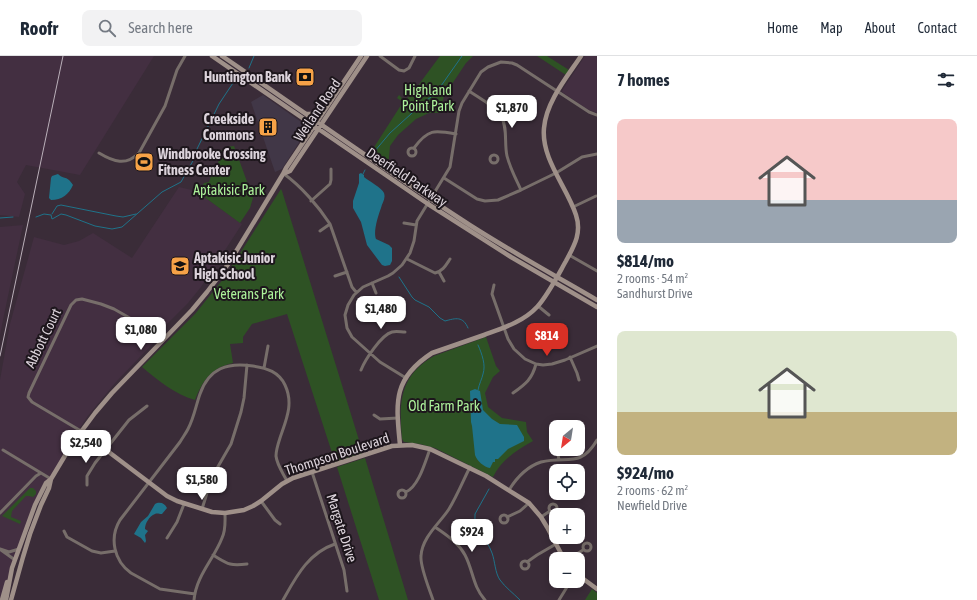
<!DOCTYPE html>
<html lang="en">
<head>
<meta charset="utf-8">
<style>
  body { margin:0; font-family:"Asap Condensed",sans-serif; background:#f2f2f3; color:#1f2937; height:100vh; display:flex; flex-direction:column; font-size:15px; white-space:nowrap }
  * { box-sizing:border-box; margin:0 }
  p { font-size:13px; color:#747a83 }
  .icon { flex:none; width:22px; height:22px; fill:none; stroke:currentColor; stroke-width:2; stroke-linecap:round; stroke-linejoin:round }
  .map { position:relative; flex:1; overflow:hidden }
  .sheet { display:flex; flex-direction:column; background:#fff; width:380px }
  .sheet>* { flex:none }
  .needle { width:26px; rotate:210deg }
  .tools { position:absolute; left:549px; top:364px; display:grid; gap:8px }
  .tools a { display:grid; place-items:center; width:36px; height:36px; border-radius:8px; background:#fff; box-shadow:0 2px 10px #0003; font-size:20px }
  .price { position:absolute; translate:-50% -34px; padding:0 9px; border-radius:8px; background:#fff; color:#222; font-size:13px; line-height:26px; filter:drop-shadow(0 1px 2px #0008) }
  .price::after { content:''; position:absolute; left:50%; top:24px; width:12px; height:9px; margin-left:-6px; background:inherit; clip-path:polygon(0 0,100% 0,50% 100%) }
  .price.active { background:#d93025; color:#fff }
  ul { padding:0; list-style:none }
  li { display:grid; align-content:center; gap:8px; height:212px; padding:0 20px }
  li span { display:grid; place-items:center; height:124px; border-radius:8px; color:#555 }
  li>.icon { margin-inline-start:auto }
  span .icon { width:72px; height:72px; fill:#fffc; stroke-width:1 }
  li b { font-size:17px }
  h2 { display:flex; justify-content:space-between; align-items:center; height:48px; padding:0 20px; font-size:17px }
  header { display:flex; align-items:center; gap:24px; box-sizing:border-box; height:56px; padding:0 20px; background:#fff; border-bottom:1px solid #e0e1e3 }
  header strong { font-size:19px }
  nav { display:flex; gap:22px; margin-inline-start:auto; font-size:14px }
  .search { width:280px; height:36px; background:#f2f2f3; display:flex; align-items:center; gap:10px; box-sizing:border-box; padding:0 14px; border-radius:8px; color:#747a83; font-size:15px }
  main { display:flex; flex:1; min-height:0 }
  .map>svg:first-child { display:block }
</style>
</head>
<body>
<header>
<strong>Roofr</strong>
<div class="search"><svg class="icon" aria-label="search" viewBox="0 0 24 24"><circle cx="10" cy="10" r="6"/><path d="M15 15l6 6"/></svg>Search here</div>
<nav><a>Home</a><a>Map</a><a>About</a><a>Contact</a></nav>
</header>
<main>
<div class="map">
<svg width="597" height="544" viewBox="0 0 597 544">
  <rect width="100%" height="100%" fill="#3a2c38"/>
  <path fill="#413747" d="M 263,39 L 304,68 L 305,77 L 282,113 L 275,116 L 251,46 Z"/>
  <path fill="#432f41" d="M 0,0 L 154,0 L 80,119 L 26,109 L 17,126 L 25,138 L 19,161 L 0,159 Z
    M 585,0 L 597,0 L 597,57 L 587,53 L 562,36 L 563,33 Z
    M 179,131 L 196,135 L 242,168 L 201,231 L 188,247 L 159,276 L 140,263 L 160,280 L 115,327 L 87,361 L 68,390 L 31,459 L 13,505 L 4,544 L 0,544 L 0,324 L 10,268 L 34,181 L 64,189 L 79,185 L 93,177 L 132,202 Z
    M 23,169 L 4,259 L 0,279 L 0,171 Z"/>
  <path fill="#2e5224" d="M 440,0 L 473,0 L 466,7 L 444,40 L 440,57 L 429,57 L 416,63 L 398,79 L 390,90 L 388,112 L 369,99 L 403,46 L 397,42 L 399,39 L 402,42 L 407,42 L 411,39 Z
    M 537,0 L 547,0 L 569,14 L 566,19 Z
    M 234,90 L 253,142 L 250,152 L 240,167 L 196,135 L 201,132 L 204,127 L 209,126 L 213,114 L 218,108 L 220,96 L 225,91 Z
    M 281,133 L 282,135 L 363,397 L 335,406 L 287,258 L 252,268 L 243,281 L 243,287 L 230,288 L 233,307 C 211,312 203,324 195,344 C 174,338 159,325 142,311 L 195,258 L 224,222 L 244,191 Z
    M 486,281 L 496,310 L 500,315 L 493,321 L 485,337 L 488,351 L 502,362 L 526,366 L 527,376 L 533,385 C 517,394 501,404 493,421 L 435,392 L 420,388 L 404,386 L 402,383 C 399,347 399,320 434,300 Z
    M 365,402 L 408,544 L 379,544 L 337,411 Z
    M 30,432 L 33,432 L 36,435 L 36,438 L 33,441 L 29,440 L 26,440 L 12,455 L 11,461 L 21,465 L 20,468 L 2,460 Z
    M 592,533 L 597,537 L 597,544 L 585,544 Z"/>
  <path fill="#1f738a" d="M 361,117 L 364,119 L 364,121 C 369,125 382,132 384,137 C 386,143 382,147 381,152 C 378,160 373,176 376,183 L 389,189 L 392,192 L 392,205 L 390,209 L 385,210 L 382,209 L 367,189 L 361,166 L 353,152 L 353,145 L 359,127 L 359,118 Z
    M 58,118 C 64,124 67,119 73,129 C 69,138 62,144 51,144 L 49,142 L 51,122 L 52,120 Z
    M 475,333 L 480,335 L 483,354 L 492,363 L 500,368 L 517,369 L 524,381 L 524,385 L 508,393 L 498,403 L 495,403 L 495,406 L 493,406 L 490,412 C 484,411 477,405 475,399 L 472,370 L 471,366 L 470,335 Z
    M 157,447 C 162,446 165,448 167,452 L 162,458 C 159,458 157,457 155,458 C 149,460 145,468 145,473 L 148,475 L 145,479 L 146,485 L 145,487 L 141,482 L 134,478 L 141,466 L 148,460 L 155,448 Z"/>
  <g fill="none" stroke-linecap="round" stroke-linejoin="round">
    <path stroke="#1f738a" stroke-width="1" d="M 249,12 L 254,0
      M 374,96 L 390,77 L 422,48 L 436,37 L 462,0
      M 363,118 L 365,114
      M 52,158 L 57,150 L 61,149 L 116,160 L 123,161 L 136,158
      M 36,161 L 44,158 L 51,159 L 52,163 L 54,162 L 61,158 L 66,159 L 95,170 L 112,173 L 122,171 L 162,136 L 181,126 L 194,103 L 196,95 L 219,48 L 235,24
      M 0,162 L 13,161
      M 399,221 L 412,241 L 415,244 L 429,251 L 440,262 L 445,265 C 456,262 463,260 468,272
      M 478,289 C 482,298 486,309 483,318 C 482,323 479,328 478,334
      M 489,433 L 475,458 C 473,475 487,482 492,497 C 495,505 495,517 500,524 C 505,531 513,537 520,544"/>
    <path stroke="#776e6a" stroke-width="3" d="M 380,0 L 399,14 L 404,15 L 409,12 L 415,0
      M 469,35 C 479,42 494,49 501,60 C 508,72 504,87 507,100 C 510,112 516,123 521,134
      M408 96a4 4 0 1 1 8 0a4 4 0 1 1-8 0Z
      M 414,92 C 428,73 434,74 456,78
      M 99,97 C 114,106 126,110 139,97 L 165,50 L 177,14 L 185,0
      M490 103a4 4 0 1 1 8 0a4 4 0 1 1-8 0Z
      M 284,118 C 301,130 319,151 330,168 L 352,231 L 356,236
      M 444,122 L 477,143 L 485,145 L 498,144 L 521,134 L 556,117 L 582,101 L 597,98
      M 311,145 L 330,128 L 331,124 L 331,113
      M 573,151 L 596,140
      M 404,167 L 416,169
      M 320,175 L 330,168
      M 569,199 L 597,215
      M 407,203 L 435,217 C 443,215 446,209 450,203
      M 439,216 L 444,225
      M 335,220 L 347,216
      M 372,227 L 376,237
      M 494,229 L 492,238 L 508,283 L 514,293 L 525,303 L 536,308 L 543,309 L 552,308 L 565,304 L 597,290
      M 538,250 L 549,259
      M 570,301 L 577,317 L 579,324
      M 264,312 L 268,290
      M 361,314 C 365,304 381,279 392,276 C 396,275 401,276 405,276
      M 406,322 L 380,306 L 352,281 L 347,272 L 345,259 L 348,249 L 354,239 L 363,231 L 388,220 L 393,217 L 402,209 L 410,197 L 414,185 L 417,165 L 450,111 L 459,55 L 462,47 L 481,16 L 488,11 L 501,6 L 512,7 L 517,9 L 589,56 L 597,59
      M 513,337 C 526,328 532,323 536,308
      M 374,359 L 380,363 L 398,362
      M 553,368 L 556,384
      M 81,375 L 32,346 L 28,341 L 29,337 L 71,249 L 76,244 L 82,243 L 101,248 L 114,253 L 142,269 L 162,285
      M 557,393 L 559,404
      M 3,394 L 51,423
      M 312,416 L 344,514 L 347,535
      M 87,429 L 87,420 L 95,407 L 129,364 L 147,350
      M 509,434 C 517,421 526,411 541,406 C 567,399 580,413 597,384
      M398 438a4 4 0 1 1 8 0a4 4 0 1 1-8 0Z
      M 406,436 C 419,430 425,406 430,393
      M 261,445 L 275,464 L 280,468
      M549 452a4 4 0 1 1 8 0a4 4 0 1 1-8 0Z
      M 202,453 L 212,421 L 231,388 L 241,356 L 244,342 L 247,309
      M 0,457 L 36,420 L 41,417
      M500 463a4 4 0 1 1 8 0a4 4 0 1 1-8 0Z
      M 507,461 L 520,455 L 529,447
      M 541,461 L 550,455
      M 435,471 C 446,479 458,486 465,499 C 473,514 473,531 485,544
      M 64,475 L 67,481 L 92,495 L 101,497 L 115,495
      M 167,482 L 177,466 L 184,448
      M583 491a4 4 0 1 1 8 0a4 4 0 1 1-8 0Z
      M 0,493 L 9,496 L 19,493
      M 1,494 L 15,504
      M 213,499 C 228,508 229,510 247,508
      M 569,503 L 583,494
      M521 509a4 4 0 1 1 8 0a4 4 0 1 1-8 0Z
      M 527,506 L 537,499 L 556,488
      M 195,538 L 160,533 L 131,517 C 114,505 109,482 120,464 L 180,386 C 183,381 186,377 188,373 C 194,362 196,349 200,338 C 209,312 228,306 253,310 C 267,312 279,316 285,329 C 294,348 286,364 280,382 C 278,388 276,394 276,400 C 277,409 283,417 287,425
      M 194,544 C 196,520 214,503 222,482 C 226,474 225,465 225,457
      M 283,544 C 296,521 308,497 335,488
      M 433,544 C 429,532 420,511 421,500 C 422,481 440,467 449,453 C 457,440 463,425 470,411
      M 559,544 L 567,531 L 572,525"/>
    <path stroke="#9f9089" stroke-width="4.5" d="M 212,0 L 428,148 L 511,201 L 597,251
      M 222,0 C 301,54 379,110 459,162 C 504,192 551,217 597,244
      M 307,58 L 315,58 L 323,54
      M 283,118 L 290,115 L 367,0
      M 81,375 L 167,440 L 177,445 L 212,456 L 225,457 L 244,454 L 253,450 L 261,445 L 282,428 L 293,422 L 392,390 L 412,389 L 430,393 L 486,420 L 529,447 L 541,461 L 547,471 L 564,503
      M 400,389 C 396,347 392,323 432,297 C 449,291 467,285 484,279 C 503,272 523,266 537,251 C 548,239 558,219 566,205 C 574,190 582,177 576,159 C 567,131 541,103 544,72 C 546,46 567,21 581,0
      M 578,519 L 597,533
      M 2,544 L 7,526
      M 6,544 L 12,512 L 35,449 L 46,427 L 51,423
      M 11,544 L 23,501 L 30,478 L 41,449 L 49,432 L 51,423 L 72,388 L 95,357 L 112,337 L 192,254 L 207,236 L 229,207 L 283,118 L 286,112 L 361,0"/>
    <path stroke="#bab0b9" stroke-width="1" d="M 0,300 L 63,0"/>
  </g>
  <defs>
    <symbol id="bank-square" viewBox="-11 -11 22 22"><rect x="-9" y="-9" width="18" height="18" rx="4" fill="#f6a247" stroke="#1d161c"/><path d="M-6-4H6V4H-6ZM0-2.3a2.3 2.3 0 1 0 0 4.6a2.3 2.3 0 1 0 0-4.6Z" fill="#111"/></symbol>
    <symbol id="building-square" viewBox="-11 -11 22 22"><rect x="-9" y="-9" width="18" height="18" rx="4" fill="#f6a247" stroke="#1d161c"/><path d="M-4-6H4V6H1V3H-1V6H-4ZM-2.5-4.3h1.7v1.8h-1.7ZM.8-4.3h1.7v1.8H.8ZM-2.5-1h1.7V.8h-1.7ZM.8-1h1.7V.8H.8Z" fill="#111"/></symbol>
    <symbol id="stadium-square" viewBox="-11 -11 22 22"><rect x="-9" y="-9" width="18" height="18" rx="4" fill="#f6a247" stroke="#1d161c"/><path d="M0-5a6.5 5 0 1 0 0 10a6.5 5 0 1 0 0-10ZM-3.5-1.8h7v3.6h-7Z" fill="#111"/></symbol>
    <symbol id="school-square" viewBox="-11 -11 22 22"><rect x="-9" y="-9" width="18" height="18" rx="4" fill="#f6a247" stroke="#1d161c"/><path d="M0-5L7-2L0 1L-7-2ZM-4 1L0 2.5L4 1V4Q0 6-4 4Z" fill="#111"/></symbol>
  </defs>
  <g fill-rule="evenodd">
    <use href="#bank-square" x="294" y="10" width="22" height="22"/>
    <use href="#building-square" x="257" y="60" width="22" height="22"/>
    <use href="#stadium-square" x="133" y="95" width="22" height="22"/>
    <use href="#school-square" x="169" y="199" width="22" height="22"/>
  </g>
  <g text-anchor="middle" stroke-width="4" stroke-linejoin="round" paint-order="stroke">
    <g font-size="14" font-weight="bold" fill="#dcd3db" stroke="#1d161c" text-anchor="end">
      <text x="291" y="26">Huntington Bank</text>
      <text x="254" y="68">Creekside<tspan x="254" dy="16">Commons</tspan></text>
      <text x="158" y="103" text-anchor="start">Windbrooke Crossing<tspan x="158" dy="16">Fitness Center</tspan></text>
      <text x="194" y="207" text-anchor="start">Aptakisic Junior<tspan x="194" dy="16">High School</tspan></text>
    </g>
    <g font-size="14" fill="#acf19a" stroke="#1d161c">
      <text x="428" y="39">Highland<tspan x="428" dy="16">Point Park</tspan></text>
      <text x="229" y="139">Aptakisic Park</text>
      <text x="249" y="243">Veterans Park</text>
      <text x="444" y="355">Old Farm Park</text>
    </g>
    <g font-size="14" fill="#dcd3db" stroke="#1d161c">
      <text transform="translate(317 54) rotate(-56)" y="5">Weiland Road</text>
      <text transform="translate(407 121) rotate(34)" y="5">Deerfield Parkway</text>
      <text transform="translate(43 282) rotate(-64)" y="5">Abbott Court</text>
      <text transform="translate(337 398) rotate(-18)" y="5">Thompson Boulevard</text>
      <text transform="translate(342 472) rotate(72)" y="5">Margate Drive</text>
    </g>
  </g>
</svg>
<div class="tools">
<a><svg class="needle" viewBox="-14 -14 28 28"><path d="M0-13l5 13h-10z" fill="#e53935"/><path d="M0 13l5-13h-10z" fill="#747a83"/></svg></a>
<a><svg class="icon" aria-label="locate" viewBox="0 0 24 24"><circle cx="12" cy="12" r="6"/><path d="M12 2v4M12 18v4M2 12h4M18 12h4"/></svg></a>
<a>+</a>
<a>−</a>
</div>
<b class="price" style="left:512px;top:73px">$1,870</b>
<b class="price" style="left:381px;top:274px">$1,480</b>
<b class="price" style="left:141px;top:295px">$1,080</b>
<b class="price active" style="left:547px;top:301px">$814</b>
<b class="price" style="left:86px;top:408px">$2,540</b>
<b class="price" style="left:202px;top:445px">$1,580</b>
<b class="price" style="left:472px;top:497px">$924</b>
</div>
<section class="sheet">
<h2>7 homes<svg class="icon" aria-label="filters" viewBox="0 0 24 24"><path d="M4 7h16M4 17h16"/><circle cx="9" cy="7" r="2"/><circle cx="15" cy="17" r="2"/></svg></h2>
<ul>
<li><span style="background:linear-gradient(#f6c9c9 65%,#9aa5b1 0)"><svg class="icon" aria-label="home" viewBox="0 0 24 24"><path d="M3 11l9-7 9 7M6 9v11h12V9"/></svg></span><div><b>$814/mo</b><p>2 rooms · 54 m²</p><p>Sandhurst Drive</p></div></li>
<li><span style="background:linear-gradient(#dfe7d0 65%,#c2b280 0)"><svg class="icon" aria-label="home" viewBox="0 0 24 24"><path d="M3 11l9-7 9 7M6 9v11h12V9"/></svg></span><div><b>$924/mo</b><p>2 rooms · 62 m²</p><p>Newfield Drive</p></div></li>
</ul>
</section>
</main>
</body>
</html>
